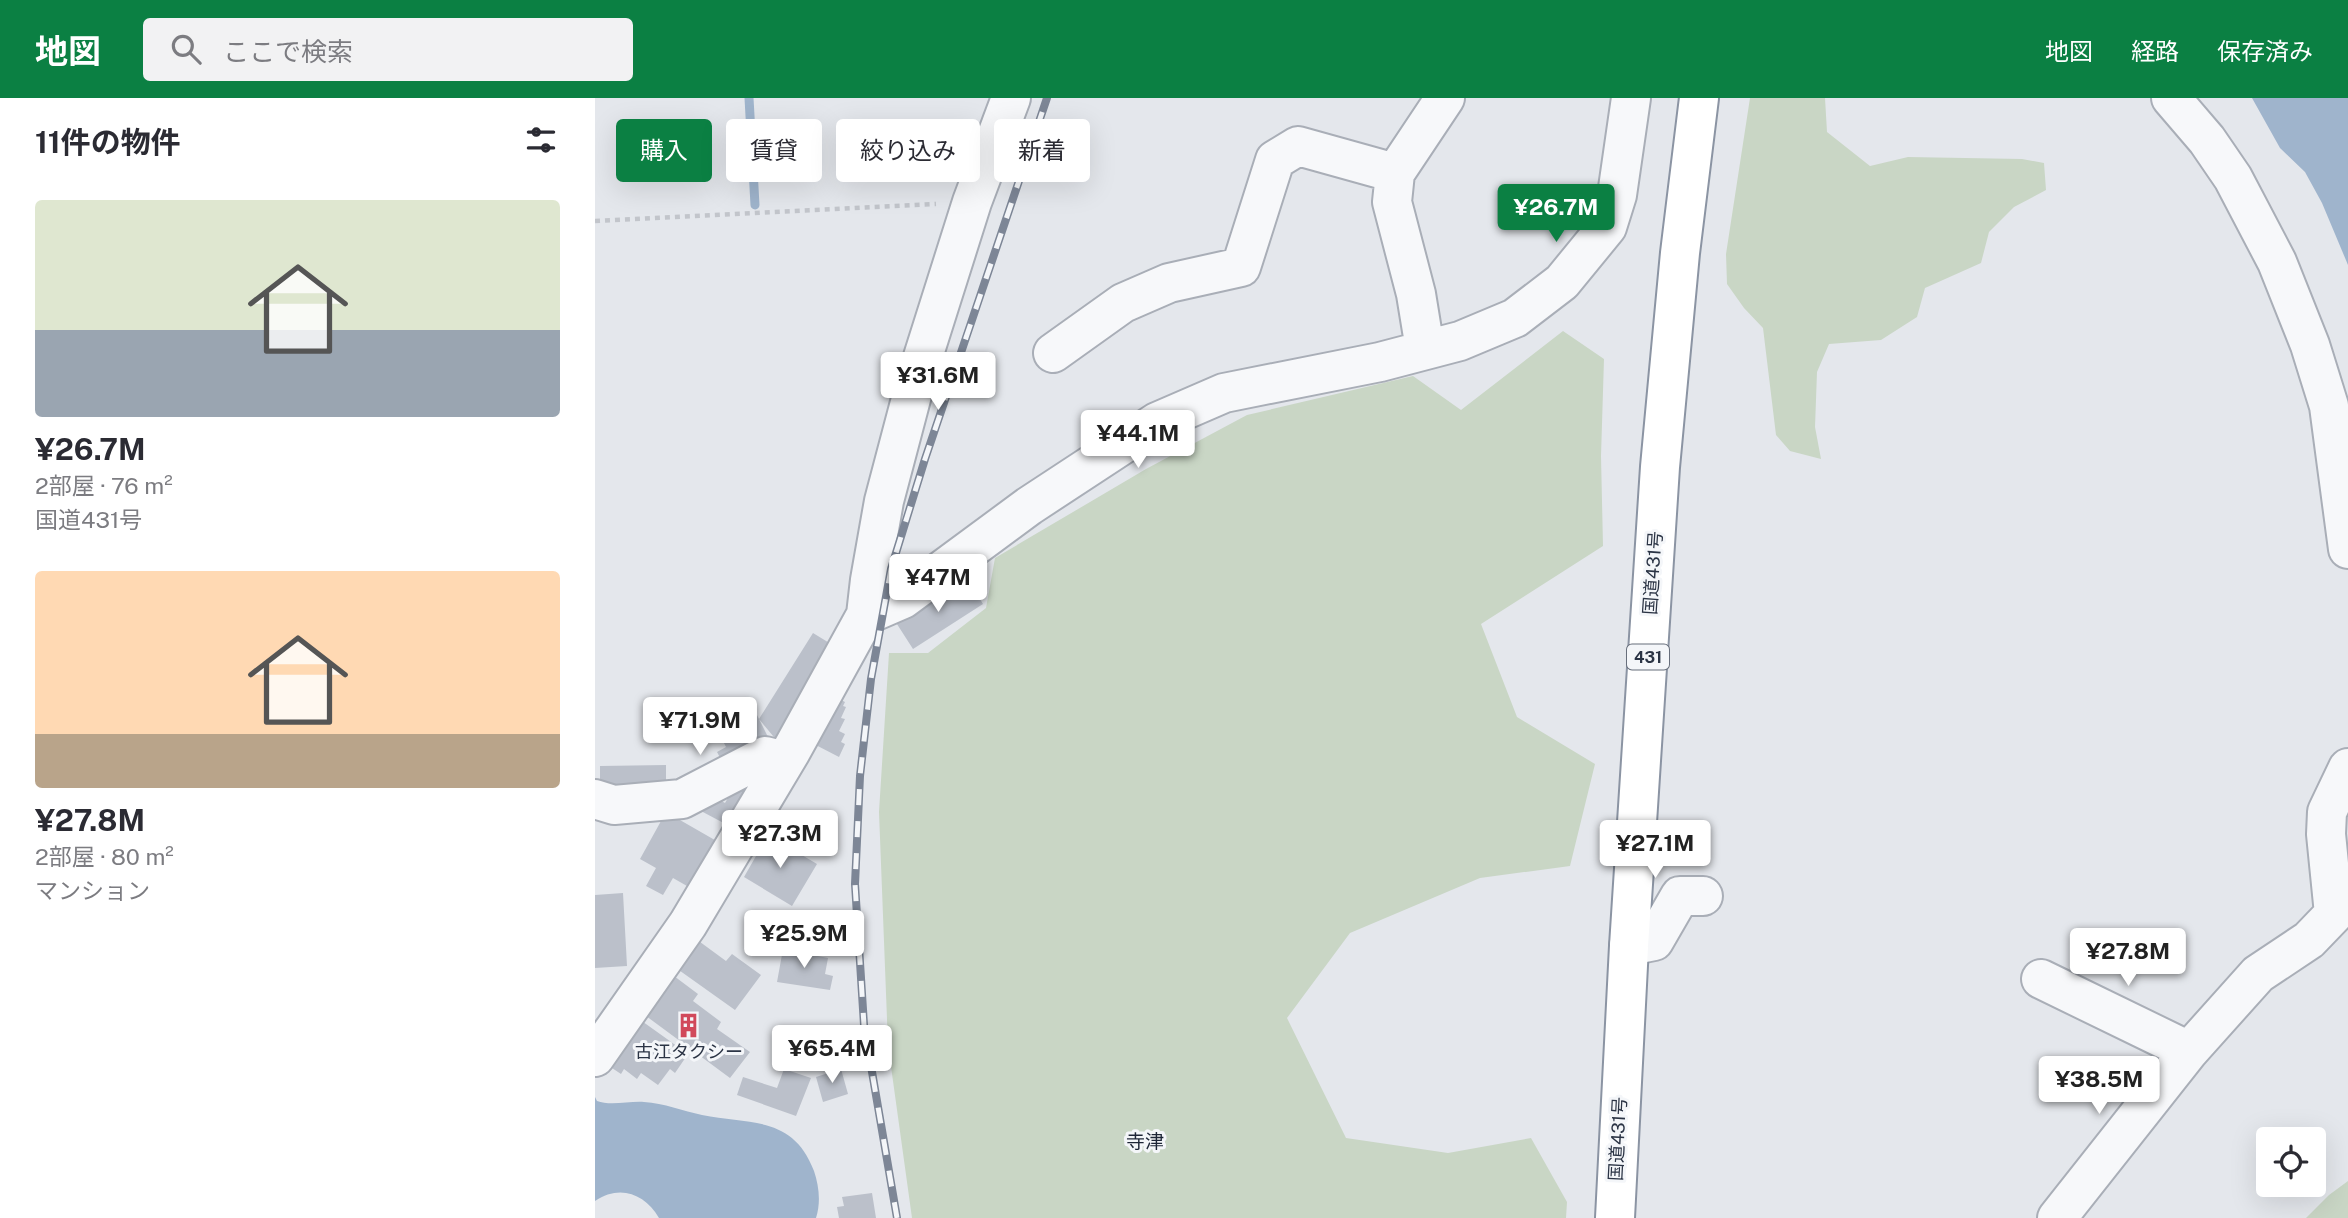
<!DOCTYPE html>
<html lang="ja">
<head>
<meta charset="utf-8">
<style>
  body { margin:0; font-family:"Public Sans","Noto Sans JP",sans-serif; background:#f2f2f3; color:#2b2b33; height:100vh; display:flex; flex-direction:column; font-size:26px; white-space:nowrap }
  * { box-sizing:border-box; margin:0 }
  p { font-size:23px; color:#7c7c81 }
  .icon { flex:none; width:38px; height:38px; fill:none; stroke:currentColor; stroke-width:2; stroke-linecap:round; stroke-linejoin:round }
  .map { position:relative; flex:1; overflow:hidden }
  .drawer { display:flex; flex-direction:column; background:#fff; width:595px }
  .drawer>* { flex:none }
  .banner { position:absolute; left:21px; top:21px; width:665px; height:63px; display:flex; gap:14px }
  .tools { position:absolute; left:1661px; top:1029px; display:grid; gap:14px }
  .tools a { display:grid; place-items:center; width:70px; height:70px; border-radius:7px; background:#fff; box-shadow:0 7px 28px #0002; font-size:35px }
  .price { position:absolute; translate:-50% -60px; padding:0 16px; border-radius:7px; background:#fff; color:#222; font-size:23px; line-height:46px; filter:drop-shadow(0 2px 4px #0008) }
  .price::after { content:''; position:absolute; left:50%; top:42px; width:21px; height:16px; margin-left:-10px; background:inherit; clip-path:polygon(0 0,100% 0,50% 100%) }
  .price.active { background:#0b8043; color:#fff }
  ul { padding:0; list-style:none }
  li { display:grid; align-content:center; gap:14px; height:371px; padding:0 35px }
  li span { display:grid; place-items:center; height:217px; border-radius:7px; color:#555 }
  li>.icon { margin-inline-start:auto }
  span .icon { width:126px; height:126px; fill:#fffc; stroke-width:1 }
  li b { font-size:30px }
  h2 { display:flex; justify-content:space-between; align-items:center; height:84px; padding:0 35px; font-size:30px }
  .pill { padding:0 24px; border-radius:7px; background:#fff; box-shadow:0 7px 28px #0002; font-size:24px; line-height:63px }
  .pill.active { background:#0b8043; color:#fff }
  header { display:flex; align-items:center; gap:42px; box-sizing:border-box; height:98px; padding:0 35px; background:#0b8043; color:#fff }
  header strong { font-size:33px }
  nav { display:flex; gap:38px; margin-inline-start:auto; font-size:24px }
  .search { width:490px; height:63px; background:#f2f2f3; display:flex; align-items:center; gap:18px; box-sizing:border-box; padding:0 24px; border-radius:7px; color:#7c7c81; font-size:26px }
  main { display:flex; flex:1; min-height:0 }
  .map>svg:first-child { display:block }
</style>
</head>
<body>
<header>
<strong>地図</strong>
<div class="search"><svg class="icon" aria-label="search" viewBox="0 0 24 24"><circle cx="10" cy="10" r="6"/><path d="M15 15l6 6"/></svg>ここで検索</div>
<nav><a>地図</a><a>経路</a><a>保存済み</a></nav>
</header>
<main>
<section class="drawer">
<h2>11件の物件<svg class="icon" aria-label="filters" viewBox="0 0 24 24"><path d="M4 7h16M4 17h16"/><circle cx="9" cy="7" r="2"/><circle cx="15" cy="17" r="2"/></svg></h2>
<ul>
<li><span style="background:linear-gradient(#dfe7d0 60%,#9aa5b1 0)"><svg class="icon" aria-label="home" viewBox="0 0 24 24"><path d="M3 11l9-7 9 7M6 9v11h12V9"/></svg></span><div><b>¥26.7M</b><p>2部屋 · 76 m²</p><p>国道431号</p></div></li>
<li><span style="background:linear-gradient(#ffd9b3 75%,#b9a48a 0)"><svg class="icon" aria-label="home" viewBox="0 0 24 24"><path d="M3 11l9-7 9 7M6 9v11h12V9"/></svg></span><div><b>¥27.8M</b><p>2部屋 · 80 m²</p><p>マンション</p></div></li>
</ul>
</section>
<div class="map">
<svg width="1753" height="1120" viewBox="0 0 1753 1120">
  <rect width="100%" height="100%" fill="#e4e7ec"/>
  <path fill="#c9d6c5" d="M 1155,0 L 1230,0 L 1232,34 L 1275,68 L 1313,59 L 1427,61 L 1449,65 L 1451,92 L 1419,109 L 1394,134 L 1386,165 L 1330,190 L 1322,219 L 1286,242 L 1234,246 L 1222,274 L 1220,329 L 1226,361 L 1195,353 L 1181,337 L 1168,230 L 1149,210 L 1132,186 L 1131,156 Z
    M 968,233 L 1009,261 L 1006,358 L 1008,448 L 886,526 L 922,619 L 1000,666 L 975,768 L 885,780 L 755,835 L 692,920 L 751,1040 L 853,1055 L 936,1040 L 972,1104 L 971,1120 L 317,1120 L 293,947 L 284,714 L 294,555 L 333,555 L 391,510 L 400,460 L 551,371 L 652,317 L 818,278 L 866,312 Z
    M 1753,1083 L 1753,1120 L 1711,1120 L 1734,1097 Z"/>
  <path fill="#9fb4cc" d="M 1657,0 L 1753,0 L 1753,167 L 1727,105 L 1710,74 L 1685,50 Z
    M 0,999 L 2,1003 C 15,1008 34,1003 49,1004 C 69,1005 88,1013 107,1017 C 155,1027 198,1017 219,1073 C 224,1088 226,1104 221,1120 L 64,1120 C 50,1096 25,1086 0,1103 Z"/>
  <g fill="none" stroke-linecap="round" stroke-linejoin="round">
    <path stroke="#9fb4cc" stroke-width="9" d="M 154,0 L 160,107"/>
  </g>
  <path fill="#bbc0ca" d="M 374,483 L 388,506 L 318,551 L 300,523 L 349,490 L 353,497 Z
    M 218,535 L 236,546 L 183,644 L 164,621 Z
    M 238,598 L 250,604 L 248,608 L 251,609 L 246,620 L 250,621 L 244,633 L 250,636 L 246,644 L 250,646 L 244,659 L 215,644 Z
    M 161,615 L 176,645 L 130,669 L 122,654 L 131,649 L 124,635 Z
    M 71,667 L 71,693 L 5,690 L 5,668 Z
    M 146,677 L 170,677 L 138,730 L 106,713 L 116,697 L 130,705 Z
    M 71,714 L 125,745 L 99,792 L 78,780 L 68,797 L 51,788 L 61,770 L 45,761 Z
    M 173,737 L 222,766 L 197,808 L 149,779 Z
    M 28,795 L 32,868 L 0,870 L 0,797 Z
    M 101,841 L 131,863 L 137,856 L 166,877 L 140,912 L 81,870 Z
    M 188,851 L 233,860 L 230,876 L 238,878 L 235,892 L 182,884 Z
    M 75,875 L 103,896 L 98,903 L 126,924 L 122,931 L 155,954 L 135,980 L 47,915 Z
    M 44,921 L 93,956 L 80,975 L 75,971 L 63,987 L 46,975 L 42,981 L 29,971 L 26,976 L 11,966 Z
    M 189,971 L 216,980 L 201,1018 L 142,997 L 148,979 L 182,990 Z
    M 246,971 L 253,996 L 228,1004 L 221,979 Z
    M 277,1095 L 281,1120 L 244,1120 L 242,1109 L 249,1108 L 247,1099 Z"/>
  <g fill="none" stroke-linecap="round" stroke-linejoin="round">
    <defs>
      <path id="minor" d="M 1576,0 L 1612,42 L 1638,80 L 1682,164 L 1715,247 L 1734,308 L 1753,451
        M 830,251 L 821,196 L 797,104 L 800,75 L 850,0
        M 458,255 L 528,205 L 574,185 L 646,169 L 680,62 L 703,48 L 800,75
        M 271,517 L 308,501 L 434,408 L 562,324 L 629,295 L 785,264 L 865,243 L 920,220 L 967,184 L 1012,129 L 1022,97 L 1036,0
        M 0,701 L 19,707 L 87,701 L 170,658 L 190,663
        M 1034,848 L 1059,843 L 1085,798 L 1108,798
        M 1446,881 L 1594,953
        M 0,959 L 93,826 L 195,655 L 271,517 L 275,482 L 289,403 L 322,278 L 377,104 L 416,0
        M 1462,1120 L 1594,953 L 1663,876 L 1714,842 L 1739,816 L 1731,736 L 1732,714 L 1753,670"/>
      <path id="highway" d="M 1020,1120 L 1034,848 L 1065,369 L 1085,155 L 1104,0"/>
    </defs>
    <use href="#minor" stroke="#a9aeb7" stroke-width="42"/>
    <use href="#highway" stroke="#8b94a3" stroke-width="42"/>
    <path stroke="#c2c5cb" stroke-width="4.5" stroke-dasharray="5 5" stroke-linecap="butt" d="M 0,123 L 341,106"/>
    <use href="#minor" stroke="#f7f8fa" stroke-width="38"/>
    <use href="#highway" stroke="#fff" stroke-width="38"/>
    <defs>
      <path id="rail" d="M 302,1120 L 269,927 L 260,786 L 265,678 L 276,581 L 296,471 L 330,361 L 452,0"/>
    </defs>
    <use href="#rail" stroke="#7d8696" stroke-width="8"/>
    <use href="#rail" stroke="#f4f6f9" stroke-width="5" stroke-dasharray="16" stroke-linecap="butt"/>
  </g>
  <defs>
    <symbol id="building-bare" viewBox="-9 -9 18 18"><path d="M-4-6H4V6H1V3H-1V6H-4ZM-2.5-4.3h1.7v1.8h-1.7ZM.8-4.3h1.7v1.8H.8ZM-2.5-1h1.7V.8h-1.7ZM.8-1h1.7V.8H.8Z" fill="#d1495b" stroke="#f4f6f9" stroke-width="2.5" paint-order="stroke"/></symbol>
  </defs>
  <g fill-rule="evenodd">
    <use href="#building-bare" x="76" y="910" width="35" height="35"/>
  </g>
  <g text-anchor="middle" stroke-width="6" stroke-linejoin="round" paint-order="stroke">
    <rect fill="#f4f6f9" stroke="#676e7b" stroke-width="2" x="1032" y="546.5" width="42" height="25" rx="5"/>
    <g font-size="16" font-weight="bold" fill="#2b3445">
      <text x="1053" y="565">431</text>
    </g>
    <g font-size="18" fill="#2b3445" stroke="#f4f6f9">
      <text transform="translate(1058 475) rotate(-86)" y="6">国道431号</text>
      <text transform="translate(1023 1041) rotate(-87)" y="6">国道431号</text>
    </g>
    <g font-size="18" fill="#2b3445" stroke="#f4f6f9">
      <text x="94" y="960">古江タクシー</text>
    </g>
    <g font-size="19" fill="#1d2536" stroke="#f4f6f9">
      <text x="550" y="1050">寺津</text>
    </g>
  </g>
</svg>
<div class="tools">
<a><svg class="icon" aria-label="locate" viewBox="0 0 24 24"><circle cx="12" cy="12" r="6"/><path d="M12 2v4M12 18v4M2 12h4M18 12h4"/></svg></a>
</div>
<b class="price active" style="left:961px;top:146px">¥26.7M</b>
<b class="price" style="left:343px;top:314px">¥31.6M</b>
<b class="price" style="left:543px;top:372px">¥44.1M</b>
<b class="price" style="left:343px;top:516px">¥47M</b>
<b class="price" style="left:105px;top:659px">¥71.9M</b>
<b class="price" style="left:185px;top:772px">¥27.3M</b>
<b class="price" style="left:1060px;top:782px">¥27.1M</b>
<b class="price" style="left:209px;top:872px">¥25.9M</b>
<b class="price" style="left:1533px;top:890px">¥27.8M</b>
<b class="price" style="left:237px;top:987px">¥65.4M</b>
<b class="price" style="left:1504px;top:1018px">¥38.5M</b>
<div class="banner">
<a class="pill active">購入</a>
<a class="pill">賃貸</a>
<a class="pill">絞り込み</a>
<a class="pill">新着</a>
</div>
</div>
</main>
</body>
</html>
